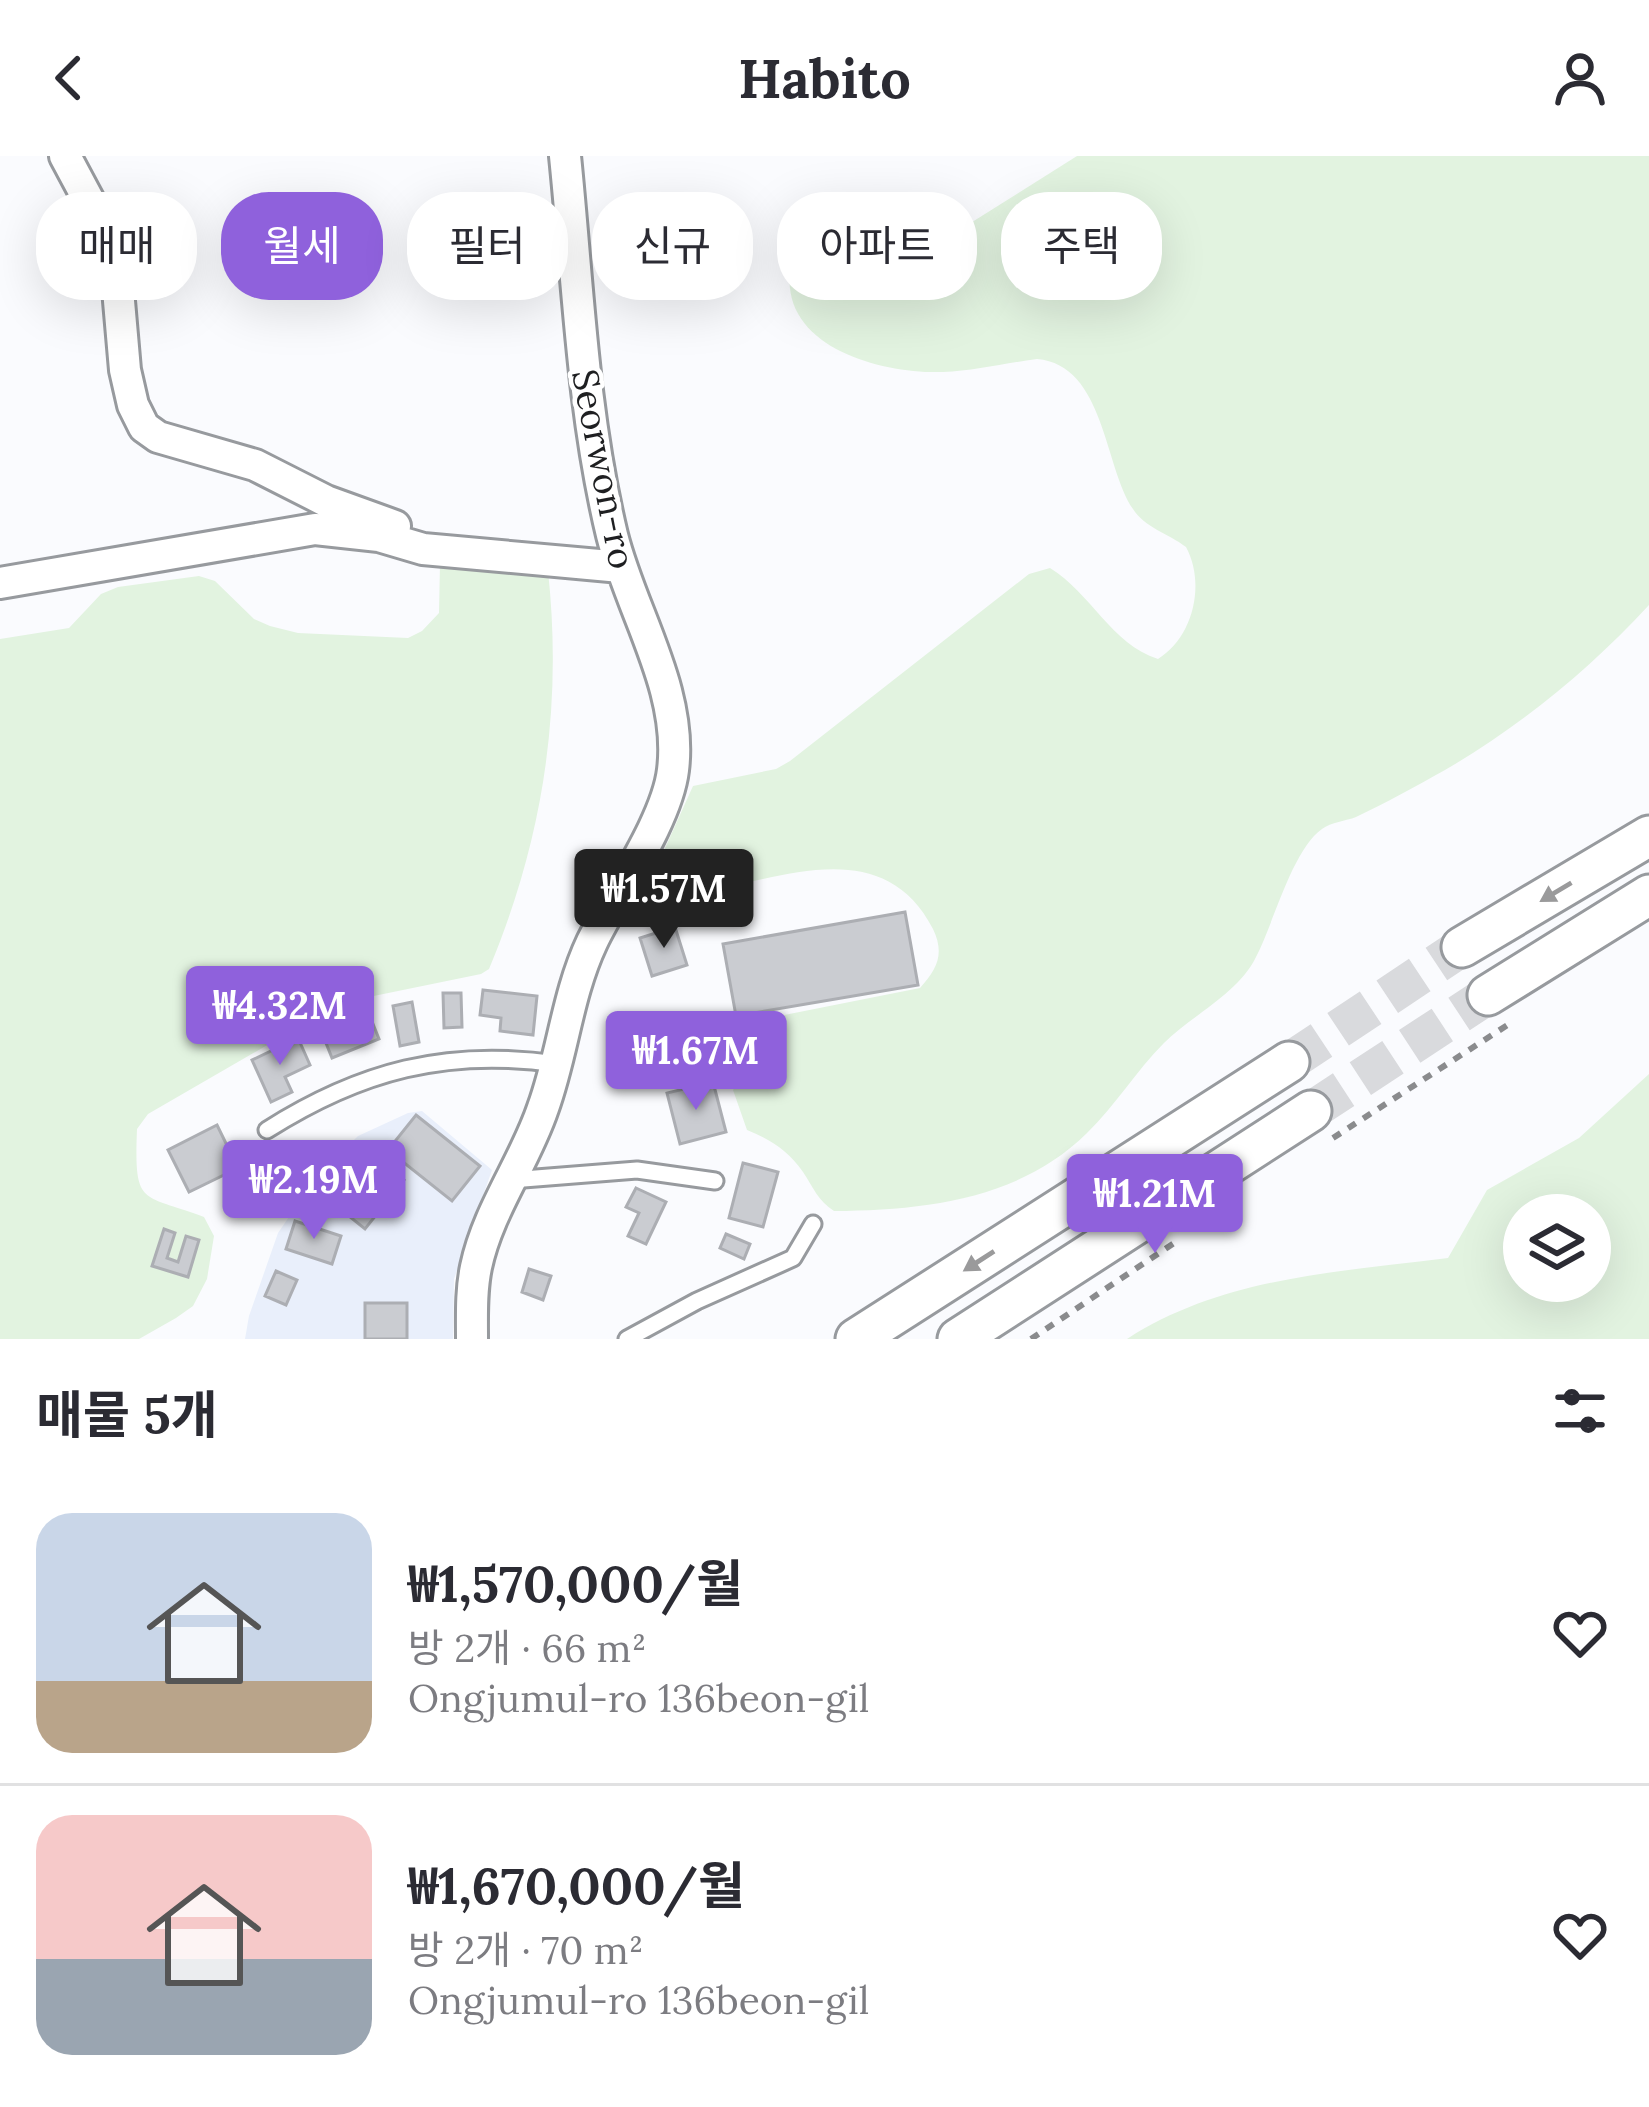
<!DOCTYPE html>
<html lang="ko">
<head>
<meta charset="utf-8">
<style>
  body { margin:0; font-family:Lora,"Noto Sans KR",serif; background:#f2f2f3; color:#2b2b33; height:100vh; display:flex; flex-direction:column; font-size:45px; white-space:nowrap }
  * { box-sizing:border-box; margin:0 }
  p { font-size:39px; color:#7c7c81 }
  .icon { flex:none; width:66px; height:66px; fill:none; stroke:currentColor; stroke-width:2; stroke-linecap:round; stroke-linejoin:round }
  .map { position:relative; height:1183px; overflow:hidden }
  .drawer { display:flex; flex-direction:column; background:#fff; flex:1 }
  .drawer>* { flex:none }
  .hud { position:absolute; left:36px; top:36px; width:1578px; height:108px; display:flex; gap:24px }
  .tools { position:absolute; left:1503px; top:1038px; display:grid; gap:24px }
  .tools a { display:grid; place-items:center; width:108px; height:108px; border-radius:50%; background:#fff; box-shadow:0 12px 48px #0002; font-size:60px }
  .price { position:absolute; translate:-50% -102px; padding:0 27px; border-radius:12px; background:#8f61dc; color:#fff; font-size:39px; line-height:78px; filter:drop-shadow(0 3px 6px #0008) }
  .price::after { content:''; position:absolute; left:50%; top:72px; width:36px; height:27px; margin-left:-18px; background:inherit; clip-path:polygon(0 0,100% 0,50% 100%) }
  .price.active { background:#222; color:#fff }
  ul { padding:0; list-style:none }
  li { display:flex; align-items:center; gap:36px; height:300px; padding:0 36px }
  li+li { border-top:3px solid #e1e1e2 }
  li span { display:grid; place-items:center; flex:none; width:336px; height:240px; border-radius:36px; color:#555 }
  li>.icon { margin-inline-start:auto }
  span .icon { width:144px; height:144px; fill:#fffc; stroke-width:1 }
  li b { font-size:51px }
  h2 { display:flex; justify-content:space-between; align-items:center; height:144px; padding:0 36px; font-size:51px }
  .chip { padding:0 42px; border-radius:48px; background:#fff; box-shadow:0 12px 48px #0002; font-size:42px; line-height:108px }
  .chip.active { background:#8f61dc; color:#fff }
  header { display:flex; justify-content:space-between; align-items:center; height:156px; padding:0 36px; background:#fff; font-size:54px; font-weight:800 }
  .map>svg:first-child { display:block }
</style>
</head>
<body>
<header><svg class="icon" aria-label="back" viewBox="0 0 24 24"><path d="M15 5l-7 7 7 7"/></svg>Habito<svg class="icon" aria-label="person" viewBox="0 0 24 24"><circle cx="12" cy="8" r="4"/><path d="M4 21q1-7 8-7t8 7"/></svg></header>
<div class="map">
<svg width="1649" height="1183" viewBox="0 0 1649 1183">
  <rect width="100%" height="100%" fill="#fafbfe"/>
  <path fill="#e9effb" d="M 422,955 L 492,1014 L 454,1123 L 453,1183 L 245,1183 L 249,1160 L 278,1077 L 316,1021 L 358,980 L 408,957 Z"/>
  <path fill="#e2f3e0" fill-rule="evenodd" d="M 1077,0 L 1649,0 L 1649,449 C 1590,513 1521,570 1445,614 C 1416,630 1386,647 1356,661 C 1346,665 1331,666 1322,673 C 1292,694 1273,769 1256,801 C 1238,838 1192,859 1164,887 C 1136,915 1115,950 1087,977 C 1019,1044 925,1054 834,1055 C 818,1045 813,1031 803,1016 C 789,995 770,983 747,974 L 733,934 C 754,910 745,894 729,870 L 920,832 C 937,813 945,798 933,773 C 865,640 694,779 652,721 L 693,630 L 776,613 L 790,605 L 1029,418 L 1050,412 C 1091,437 1111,488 1158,503 C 1193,482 1206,428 1186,391 C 1169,378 1144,371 1133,353 C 1104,311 1105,209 1037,203 C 1006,207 974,215 943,216 C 883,218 782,192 790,116 L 969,68 Z
    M 440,408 L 548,415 C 563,553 543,684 489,813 L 481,818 L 359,843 L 309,865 L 148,958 L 137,973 C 134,1052 141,1037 204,1061 L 214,1080 L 207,1123 L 193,1150 L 176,1162 L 139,1183 L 0,1183 L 0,483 L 69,472 L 101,438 L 118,431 L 199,420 L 215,425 L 254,463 L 270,470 L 298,477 L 408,482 L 422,475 L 439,457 Z
    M 1649,918 L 1649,1183 L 1127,1183 C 1223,1121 1338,1116 1448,1102 L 1487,1034 L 1579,982 ZM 1524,1059 L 1590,1059 L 1590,1125 L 1524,1125 Z"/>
  <path fill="#caccd1" stroke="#acaeb3" stroke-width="3" d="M 905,756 L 918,829 L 736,860 L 723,788 Z
    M 675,771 L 687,809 L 652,820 L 640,782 Z
    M 483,834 L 537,840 L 533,879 L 500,875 L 501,862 L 480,859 Z
    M 443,837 L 461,837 L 462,871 L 444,872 Z
    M 412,846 L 419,886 L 400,890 L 393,850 Z
    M 367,853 L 379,883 L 332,902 L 320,872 Z
    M 298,882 L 310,909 L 285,921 L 292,936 L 271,946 L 252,904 Z
    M 713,926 L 726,976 L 680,988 L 667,937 Z
    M 416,959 L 480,1010 L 452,1045 L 388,994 Z
    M 217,969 L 238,1012 L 189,1036 L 168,994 Z
    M 363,991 L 404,1024 L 365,1073 L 324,1040 Z
    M 743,1007 L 778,1016 L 763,1071 L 729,1062 Z
    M 636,1032 L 666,1046 L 646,1088 L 628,1080 L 639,1057 L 626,1051 Z
    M 295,1065 L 341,1080 L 332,1108 L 286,1093 Z
    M 164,1073 L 175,1077 L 167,1102 L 178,1106 L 186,1080 L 199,1084 L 188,1121 L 152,1110 Z
    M 726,1078 L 750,1088 L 744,1103 L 720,1092 Z
    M 529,1113 L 551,1120 L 543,1144 L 522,1136 Z
    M 276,1115 L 297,1124 L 286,1149 L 265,1140 Z
    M 365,1147 L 407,1147 L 407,1183 L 365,1183 Z"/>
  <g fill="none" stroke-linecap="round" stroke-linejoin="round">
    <path stroke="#d9dadd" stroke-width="39" stroke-dasharray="39 20" stroke-linecap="butt" d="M 1289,906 L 1462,791
      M 1311,955 L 1488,839"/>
    <defs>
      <path id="service" d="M 267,974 C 360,915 447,892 557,908
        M 511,1024 L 637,1014 L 715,1025
        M 627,1183 L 697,1145 L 793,1102 L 813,1068"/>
      <path id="minor" d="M 65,0 L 104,73 L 117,122 L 125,214 L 133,249 L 144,271 L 158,281 L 255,309 L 326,345 L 395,370
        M 0,427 L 315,373 L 379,380 L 423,393 L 621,411
        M 472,1183 C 472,1159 471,1135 476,1111 C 488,1054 525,1006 543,952 C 563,897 567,839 592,786 C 615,738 667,665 673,614 C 683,533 631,456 612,379 C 582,254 578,127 565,0"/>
      <path id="tertiary" d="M 1462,791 L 1649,680
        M 1488,839 L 1649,739
        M 856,1183 L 1289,906
        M 958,1183 L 1311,955"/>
    </defs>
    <use href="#service" stroke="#979a9e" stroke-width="21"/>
    <use href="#minor" stroke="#979a9e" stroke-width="36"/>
    <use href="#tertiary" stroke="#979a9e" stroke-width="45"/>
    <path stroke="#8a8b8d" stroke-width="6" stroke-dasharray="9 9" stroke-linecap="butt" d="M 1333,982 L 1509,868
      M 1031,1183 L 1177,1085"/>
    <use href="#service" stroke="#fff" stroke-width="15"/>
    <use href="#minor" stroke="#fff" stroke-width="30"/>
    <use href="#tertiary" stroke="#fff" stroke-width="39"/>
  </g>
  <defs><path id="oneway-solid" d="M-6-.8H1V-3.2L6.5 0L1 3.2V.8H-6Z" transform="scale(3)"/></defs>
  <g fill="#9a9a9b">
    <use href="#oneway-solid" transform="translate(1556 736) rotate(149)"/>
    <use href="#oneway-solid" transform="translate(979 1105) rotate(147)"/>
  </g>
  <g text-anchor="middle" stroke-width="9" stroke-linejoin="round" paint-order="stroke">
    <g font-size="36" fill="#1e1f21" stroke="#fff">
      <text transform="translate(604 313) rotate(79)" y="13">Seorwon-ro</text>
    </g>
  </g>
</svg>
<div class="tools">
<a><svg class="icon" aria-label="layers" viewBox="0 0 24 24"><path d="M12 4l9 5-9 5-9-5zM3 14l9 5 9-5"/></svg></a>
</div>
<b class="price active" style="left:664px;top:795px">₩1.57M</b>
<b class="price" style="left:280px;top:912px">₩4.32M</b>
<b class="price" style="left:696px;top:957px">₩1.67M</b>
<b class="price" style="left:314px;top:1086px">₩2.19M</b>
<b class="price" style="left:1155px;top:1100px">₩1.21M</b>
<div class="hud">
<a class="chip">매매</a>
<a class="chip active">월세</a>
<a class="chip">필터</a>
<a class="chip">신규</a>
<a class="chip">아파트</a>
<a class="chip">주택</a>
</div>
</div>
<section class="drawer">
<h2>매물 5개<svg class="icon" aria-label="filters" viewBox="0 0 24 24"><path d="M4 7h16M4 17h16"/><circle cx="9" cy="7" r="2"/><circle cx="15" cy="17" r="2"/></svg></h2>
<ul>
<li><span style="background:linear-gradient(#c9d6e8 70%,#b9a48a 0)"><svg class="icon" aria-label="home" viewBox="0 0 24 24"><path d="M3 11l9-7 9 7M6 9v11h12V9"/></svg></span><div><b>₩1,570,000/월</b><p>방 2개 · 66 m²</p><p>Ongjumul-ro 136beon-gil</p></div><svg class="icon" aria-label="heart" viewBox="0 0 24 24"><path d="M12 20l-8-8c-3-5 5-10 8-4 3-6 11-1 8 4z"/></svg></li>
<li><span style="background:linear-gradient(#f6c9c9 60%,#9aa5b1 0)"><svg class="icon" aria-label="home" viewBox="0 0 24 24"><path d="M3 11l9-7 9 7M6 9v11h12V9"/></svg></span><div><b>₩1,670,000/월</b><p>방 2개 · 70 m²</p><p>Ongjumul-ro 136beon-gil</p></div><svg class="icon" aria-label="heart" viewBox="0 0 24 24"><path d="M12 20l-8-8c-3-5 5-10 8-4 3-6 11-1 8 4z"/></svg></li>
</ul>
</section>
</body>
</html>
